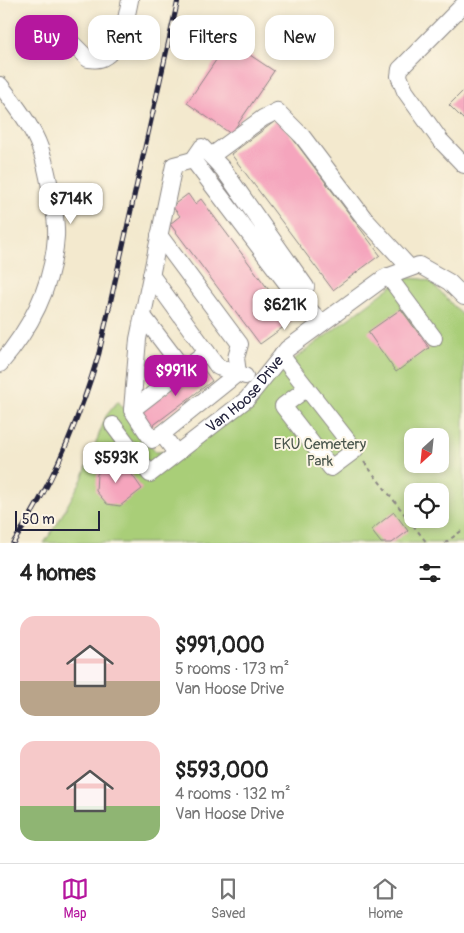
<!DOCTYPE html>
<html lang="en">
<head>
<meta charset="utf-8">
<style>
  body { margin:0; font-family:Pangolin,sans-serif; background:#f2f2f2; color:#222; height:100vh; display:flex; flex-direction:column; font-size:19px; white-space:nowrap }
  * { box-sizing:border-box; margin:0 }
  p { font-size:16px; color:#767676 }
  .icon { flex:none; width:28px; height:28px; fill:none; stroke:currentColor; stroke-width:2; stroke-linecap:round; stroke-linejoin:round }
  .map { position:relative; height:543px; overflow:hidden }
  .panel { display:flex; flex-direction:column; background:#fff; flex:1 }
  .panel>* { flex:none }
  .guide { position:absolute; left:15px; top:15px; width:435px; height:45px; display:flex; gap:10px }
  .needle { width:32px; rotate:207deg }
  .buttons { position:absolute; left:404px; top:428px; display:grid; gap:10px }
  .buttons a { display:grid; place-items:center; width:45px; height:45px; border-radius:10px; background:#fff; box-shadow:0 2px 8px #0003; font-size:25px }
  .scale { position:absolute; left:15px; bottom:12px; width:85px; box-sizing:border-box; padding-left:5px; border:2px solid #22223b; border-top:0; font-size:14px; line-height:18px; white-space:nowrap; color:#22223b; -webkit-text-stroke:4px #fcf5e5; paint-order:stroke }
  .price { position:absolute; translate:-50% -42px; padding:0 11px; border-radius:10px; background:#fff; color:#222; font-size:16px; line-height:32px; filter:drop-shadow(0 1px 2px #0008) }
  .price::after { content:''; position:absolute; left:50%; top:30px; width:15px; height:11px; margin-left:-8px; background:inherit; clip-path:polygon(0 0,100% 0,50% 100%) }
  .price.selected { background:#b5179e; color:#fff }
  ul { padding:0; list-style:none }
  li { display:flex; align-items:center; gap:15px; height:125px; padding:0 20px }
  li span { display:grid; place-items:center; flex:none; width:140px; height:100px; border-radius:15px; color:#555 }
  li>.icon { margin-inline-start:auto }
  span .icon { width:60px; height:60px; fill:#fffc; stroke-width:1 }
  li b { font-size:21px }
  h2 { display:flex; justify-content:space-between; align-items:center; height:60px; padding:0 20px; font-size:21px }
  .pill { padding:0 18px; border-radius:15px; background:#fff; box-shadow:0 2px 8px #0003; font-size:18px; line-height:45px }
  .pill.selected { background:#b5179e; color:#fff }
  .tab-bar { display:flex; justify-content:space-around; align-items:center; height:70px; border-top:1px solid #e0e0e0; background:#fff; font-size:14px; color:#767676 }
  .tab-bar a { display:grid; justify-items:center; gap:2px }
  .tab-bar .selected { color:#b5179e }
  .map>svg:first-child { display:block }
</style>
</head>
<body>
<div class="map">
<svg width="464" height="543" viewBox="0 0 464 543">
  <rect width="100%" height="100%" fill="#fcf5e5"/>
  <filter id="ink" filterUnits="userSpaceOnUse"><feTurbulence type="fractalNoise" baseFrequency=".02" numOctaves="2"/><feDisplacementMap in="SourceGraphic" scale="10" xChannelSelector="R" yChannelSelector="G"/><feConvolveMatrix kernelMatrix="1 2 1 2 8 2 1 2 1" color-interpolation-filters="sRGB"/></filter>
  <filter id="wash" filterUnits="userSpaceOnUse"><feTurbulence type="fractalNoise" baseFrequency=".0096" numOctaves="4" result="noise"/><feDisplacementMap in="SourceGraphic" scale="20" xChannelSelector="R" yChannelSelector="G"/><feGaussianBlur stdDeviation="1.12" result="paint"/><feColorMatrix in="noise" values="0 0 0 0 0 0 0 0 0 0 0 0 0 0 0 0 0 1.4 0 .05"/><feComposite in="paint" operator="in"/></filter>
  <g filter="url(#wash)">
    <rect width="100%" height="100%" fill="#f3e9ce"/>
    <path fill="#a9ce78" stroke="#66785a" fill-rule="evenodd" d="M 406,278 L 422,279 L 431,282 L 464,317 L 464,543 L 44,543 L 57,524 L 82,479 L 106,416 L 118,401 L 155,452 L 166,452 L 276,373 L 396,283 ZM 412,436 L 440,436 L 440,464 L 412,464 ZM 412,491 L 440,491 L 440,519 L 412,519 Z"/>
    <g id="blocks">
      <path fill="#f5a5bd" d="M 229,41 L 274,71 L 231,134 L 187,103 Z
        M 464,90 L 464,120 L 449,105 Z
        M 278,119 L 380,255 L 333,290 L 231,154 Z
        M 188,194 L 195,204 L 201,199 L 292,321 L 260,344 L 170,224 L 180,216 L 172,206 Z
        M 401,309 L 429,348 L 396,372 L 368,332 Z
        M 202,367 L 212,381 L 151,427 L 140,412 Z
        M 111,462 L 126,466 L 142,489 L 120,506 L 107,504 L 96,491 L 97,474 Z
        M 394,512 L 408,531 L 392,543 L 381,543 L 371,530 Z"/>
    </g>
  </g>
  <g filter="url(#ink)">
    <use href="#blocks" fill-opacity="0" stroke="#8a8684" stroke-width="1"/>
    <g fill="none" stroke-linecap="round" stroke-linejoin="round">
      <defs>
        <g id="minor">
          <path d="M 464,4 L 404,65 L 400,69 L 399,76 L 405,91 L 440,140 L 464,165"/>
          <path d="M 60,31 L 88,59 C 92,59 97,60 100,59 C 122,51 126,19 130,0"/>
          <path d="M 0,85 C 11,99 23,114 31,129 C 42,147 46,167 50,187 C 53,203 57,220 56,236 C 53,284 31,328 0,364"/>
          <path d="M 211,156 L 263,118 L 277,111 L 302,136 L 364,218 L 410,268"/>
          <path d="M 151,275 L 218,367 L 238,373 L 236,358 L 240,344 L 159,235"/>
          <path d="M 388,276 L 434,338"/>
          <path d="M 297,297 L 306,287 L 223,169 L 202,147 L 193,160 L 297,297 L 322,323"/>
          <path d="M 143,316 L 184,370"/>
          <path d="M 282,355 L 287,363 L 355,450 L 331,468 L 283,406 L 307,388"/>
          <path d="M 132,410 L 207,352"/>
          <path id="s1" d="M 113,425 L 150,474 L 247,399 L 287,349 L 384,278 L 419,265 L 449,282 L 464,297"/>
          <path d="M 162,434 L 238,373 L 245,376"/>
          <path d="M 176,453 L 162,434 L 152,440 L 132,410 L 138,339 L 174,165 L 193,160"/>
        </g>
      </defs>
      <use href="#minor" stroke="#8a8684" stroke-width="18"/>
      <path stroke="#8a8684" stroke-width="2" stroke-dasharray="4 4" stroke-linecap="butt" d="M 364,462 L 427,543
        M 445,543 L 464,529"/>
      <use href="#minor" stroke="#fff" stroke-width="16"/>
      <defs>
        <path id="rail" d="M 13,543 C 53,485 79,420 99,353 L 178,0"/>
      </defs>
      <use href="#rail" stroke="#22223b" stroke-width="5"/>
      <use href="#rail" stroke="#fcf5e5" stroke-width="3" stroke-dasharray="9" stroke-linecap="butt"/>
    </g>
  </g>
  <g text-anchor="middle" stroke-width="4" stroke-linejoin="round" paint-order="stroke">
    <g font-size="15" fill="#22223b" stroke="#fcf5e5">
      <text dy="5" stroke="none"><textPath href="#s1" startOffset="186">Van Hoose Drive</textPath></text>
    </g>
    <g font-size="15" fill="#4a564d" stroke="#fcf5e5">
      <text x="320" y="449">EKU Cemetery<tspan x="320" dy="17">Park</tspan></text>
    </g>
  </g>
</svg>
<div class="buttons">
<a><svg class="needle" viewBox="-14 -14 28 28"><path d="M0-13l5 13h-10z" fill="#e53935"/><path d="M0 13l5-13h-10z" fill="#767676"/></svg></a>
<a><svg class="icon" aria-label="locate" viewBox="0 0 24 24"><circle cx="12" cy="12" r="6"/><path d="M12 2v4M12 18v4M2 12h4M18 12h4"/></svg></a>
</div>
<div class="scale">50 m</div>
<b class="price" style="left:71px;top:225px">$714K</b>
<b class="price" style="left:285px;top:331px">$621K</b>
<b class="price selected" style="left:176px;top:397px">$991K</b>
<b class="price" style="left:116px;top:484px">$593K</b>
<div class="guide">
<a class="pill selected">Buy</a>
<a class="pill">Rent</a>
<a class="pill">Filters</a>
<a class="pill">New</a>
</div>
</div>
<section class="panel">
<h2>4 homes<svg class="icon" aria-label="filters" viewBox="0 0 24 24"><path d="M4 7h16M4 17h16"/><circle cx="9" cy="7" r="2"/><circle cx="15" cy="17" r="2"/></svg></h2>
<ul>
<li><span style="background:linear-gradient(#f6c9c9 65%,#b9a48a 0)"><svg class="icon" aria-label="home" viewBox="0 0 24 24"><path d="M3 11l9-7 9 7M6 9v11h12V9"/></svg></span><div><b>$991,000</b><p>5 rooms · 173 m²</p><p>Van Hoose Drive</p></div></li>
<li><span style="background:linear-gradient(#f6c9c9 65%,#8fb573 0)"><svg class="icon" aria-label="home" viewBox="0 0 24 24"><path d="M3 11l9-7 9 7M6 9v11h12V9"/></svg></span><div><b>$593,000</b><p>4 rooms · 132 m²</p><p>Van Hoose Drive</p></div></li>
</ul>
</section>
<nav class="tab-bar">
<a class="selected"><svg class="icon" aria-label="map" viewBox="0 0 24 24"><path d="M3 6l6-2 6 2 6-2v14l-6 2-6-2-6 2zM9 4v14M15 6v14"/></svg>Map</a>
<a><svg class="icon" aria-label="saved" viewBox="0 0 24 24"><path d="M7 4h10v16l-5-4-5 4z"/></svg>Saved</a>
<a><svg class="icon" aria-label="home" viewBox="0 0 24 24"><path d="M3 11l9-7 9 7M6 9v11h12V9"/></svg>Home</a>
</nav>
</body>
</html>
